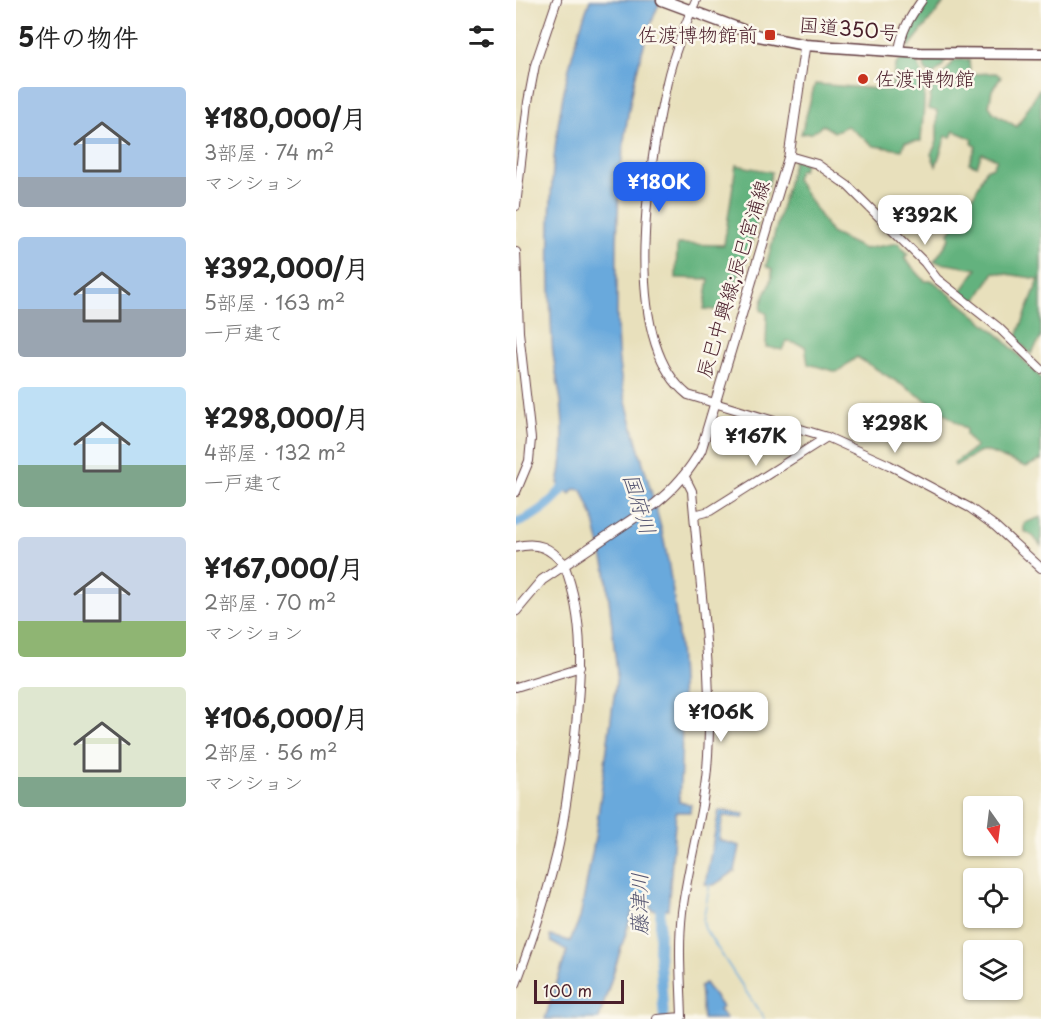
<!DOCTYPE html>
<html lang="ja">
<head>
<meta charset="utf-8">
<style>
  body { margin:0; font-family:"Playpen Sans","Klee One",sans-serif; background:#f2f2f2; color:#222; height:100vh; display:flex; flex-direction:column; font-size:22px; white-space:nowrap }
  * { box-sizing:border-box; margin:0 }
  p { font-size:20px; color:#767676 }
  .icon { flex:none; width:33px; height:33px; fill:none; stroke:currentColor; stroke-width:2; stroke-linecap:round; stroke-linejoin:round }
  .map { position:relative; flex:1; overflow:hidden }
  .sheet { display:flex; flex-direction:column; background:#fff; width:516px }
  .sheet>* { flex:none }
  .needle { width:39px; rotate:166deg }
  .fabs { position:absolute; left:447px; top:796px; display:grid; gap:12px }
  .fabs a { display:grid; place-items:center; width:60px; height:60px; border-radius:6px; background:#fff; box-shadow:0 2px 4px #0004; font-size:30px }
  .scale { position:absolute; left:18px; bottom:15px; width:90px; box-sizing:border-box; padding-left:6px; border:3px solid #4a1f2b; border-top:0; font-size:16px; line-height:21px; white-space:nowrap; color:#4a1f2b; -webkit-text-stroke:4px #fbf7ec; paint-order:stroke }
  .price { position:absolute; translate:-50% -51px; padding:0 14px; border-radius:12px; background:#fff; color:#222; font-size:20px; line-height:39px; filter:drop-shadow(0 2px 3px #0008) }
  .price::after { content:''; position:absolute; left:50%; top:36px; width:18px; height:14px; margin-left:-9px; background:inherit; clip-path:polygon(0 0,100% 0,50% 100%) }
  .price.active { background:#2563eb; color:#fff }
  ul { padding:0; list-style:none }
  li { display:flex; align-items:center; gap:18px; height:150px; padding:0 18px }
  li span { display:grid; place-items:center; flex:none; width:168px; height:120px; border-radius:6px; color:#555 }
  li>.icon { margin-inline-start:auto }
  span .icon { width:72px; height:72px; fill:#fffc; stroke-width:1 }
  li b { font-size:26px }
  h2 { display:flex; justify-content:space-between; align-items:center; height:72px; padding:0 18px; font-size:26px }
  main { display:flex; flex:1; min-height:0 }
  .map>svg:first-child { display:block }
</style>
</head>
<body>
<main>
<section class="sheet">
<h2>5件の物件<svg class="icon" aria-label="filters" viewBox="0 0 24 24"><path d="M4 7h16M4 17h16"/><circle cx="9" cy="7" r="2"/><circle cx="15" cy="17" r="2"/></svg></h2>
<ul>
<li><span style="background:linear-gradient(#a9c7e8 75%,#9aa5b1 0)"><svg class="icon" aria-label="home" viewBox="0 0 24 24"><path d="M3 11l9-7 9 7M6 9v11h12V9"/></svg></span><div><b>¥180,000/月</b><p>3部屋 · 74 m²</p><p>マンション</p></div></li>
<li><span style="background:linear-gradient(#a9c7e8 60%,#9aa5b1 0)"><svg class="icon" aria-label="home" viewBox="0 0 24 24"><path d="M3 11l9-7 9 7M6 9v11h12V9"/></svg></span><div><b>¥392,000/月</b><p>5部屋 · 163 m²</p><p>一戸建て</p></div></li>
<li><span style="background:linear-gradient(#bfe0f5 65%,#7fa58c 0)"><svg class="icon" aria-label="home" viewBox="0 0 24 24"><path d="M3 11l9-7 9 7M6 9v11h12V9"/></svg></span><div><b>¥298,000/月</b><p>4部屋 · 132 m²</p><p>一戸建て</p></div></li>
<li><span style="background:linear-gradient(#c9d6e8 70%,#8fb573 0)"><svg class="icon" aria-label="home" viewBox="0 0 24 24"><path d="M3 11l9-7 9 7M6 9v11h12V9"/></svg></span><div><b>¥167,000/月</b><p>2部屋 · 70 m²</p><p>マンション</p></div></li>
<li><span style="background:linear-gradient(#dfe7d0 75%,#7fa58c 0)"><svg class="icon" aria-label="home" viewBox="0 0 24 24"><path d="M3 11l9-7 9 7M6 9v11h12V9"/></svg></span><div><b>¥106,000/月</b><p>2部屋 · 56 m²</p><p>マンション</p></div></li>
</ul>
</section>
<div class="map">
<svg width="525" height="1019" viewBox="0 0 525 1019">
  <rect width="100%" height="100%" fill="#fbf7ec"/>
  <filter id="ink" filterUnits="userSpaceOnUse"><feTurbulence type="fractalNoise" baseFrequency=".0167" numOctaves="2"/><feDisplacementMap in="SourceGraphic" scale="12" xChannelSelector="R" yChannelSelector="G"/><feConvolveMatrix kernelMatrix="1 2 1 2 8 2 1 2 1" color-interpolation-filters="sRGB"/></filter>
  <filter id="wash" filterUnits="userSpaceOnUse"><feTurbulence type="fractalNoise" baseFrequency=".008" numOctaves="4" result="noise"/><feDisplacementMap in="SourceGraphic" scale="24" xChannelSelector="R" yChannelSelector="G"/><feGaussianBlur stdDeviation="1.35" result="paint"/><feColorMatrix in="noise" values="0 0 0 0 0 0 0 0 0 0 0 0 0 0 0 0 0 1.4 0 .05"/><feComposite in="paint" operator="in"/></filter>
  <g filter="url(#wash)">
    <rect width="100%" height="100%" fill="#e8e0bc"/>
    <path fill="#64b27e" stroke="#576854" stroke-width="1.5" d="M 411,0 L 430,0 L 393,47 C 384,32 402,12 411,0 Z
      M 385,58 L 399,59 C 415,81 406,115 405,141 L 389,142 L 386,150 L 358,146 L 331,126 L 318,132 L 307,125 L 296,133 L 285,134 L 299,84 L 375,90 L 379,66 Z
      M 410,59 L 430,59 L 426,67 L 417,75 L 410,71 L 408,66 Z
      M 453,59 L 454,74 L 480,73 L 485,77 L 476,90 L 473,106 L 478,113 L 501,127 L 523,89 L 525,90 L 525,338 L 515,354 L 500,339 L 523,279 L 478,272 L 458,304 L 444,293 L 461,269 L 418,262 L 434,238 L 433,233 L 458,195 L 471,168 L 476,168 L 481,159 L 466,153 L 461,166 L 453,163 L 460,147 L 456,143 L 457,139 L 438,131 L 435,137 L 430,136 L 420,166 L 415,154 L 421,142 L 421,111 L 412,109 L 416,88 L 439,60 Z
      M 278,160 L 289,163 L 287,170 L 283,170 L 280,179 L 315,233 L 348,249 L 382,243 L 392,254 L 388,258 L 409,281 L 417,281 L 482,334 L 525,378 L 525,460 L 510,467 L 470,451 L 465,451 L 439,466 L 438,463 L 460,447 L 450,435 L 450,429 L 407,398 L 341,357 L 321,372 L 292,364 L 289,346 L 270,341 L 266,350 L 250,347 L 251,314 L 245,310 C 245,293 257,290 256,269 L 250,266 Z
      M 220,165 L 256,172 L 229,265 L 225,270 L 212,311 L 188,309 L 193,279 L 160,278 L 161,244 L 208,245 Z
      M 525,517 L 525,546 L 517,536 L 508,531 L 508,523 Z"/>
    <path fill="#69a9dc" stroke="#5a6484" stroke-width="1.5" d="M 74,0 L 145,0 C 136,18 131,36 125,55 C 104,131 100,210 101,289 C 101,322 100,355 107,388 C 118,440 137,490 148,541 C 166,626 169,716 163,802 L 175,804 L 174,812 L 160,812 L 152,909 L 136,910 L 134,904 L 127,902 L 117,910 L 83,1019 L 29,1019 L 51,951 L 35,942 L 34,936 L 54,941 L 64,918 L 79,838 L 101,674 L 90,571 L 77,517 L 66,490 L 58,489 L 54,494 L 42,483 C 48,457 48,428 45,401 C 42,382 37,362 36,342 C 30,227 32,109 74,0 Z
      M 203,810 L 228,814 L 227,818 L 207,816 L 203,840 L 224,846 L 219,871 L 198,885 L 189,884 Z
      M 189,983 L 206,1007 L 203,1010 L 210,1019 L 187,1019 L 184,986 Z"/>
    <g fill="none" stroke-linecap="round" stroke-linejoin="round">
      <path stroke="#69a9dc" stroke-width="1.5" d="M 194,883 L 187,921 L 189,929 L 248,1019"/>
      <path stroke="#69a9dc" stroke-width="10" d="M 0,523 C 24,514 40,499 55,478
        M 145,897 L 143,952 L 148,1019"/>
    </g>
  </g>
  <g filter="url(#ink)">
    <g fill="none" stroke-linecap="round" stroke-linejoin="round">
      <defs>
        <path id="minor" d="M 180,0 C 170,22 156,59 151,82 C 134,159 101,338 172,395 L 311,437 L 373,465 L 454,508 L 479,526 L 525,568
          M 383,52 C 385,31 394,17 406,0
          M 273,156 L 301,164 L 332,186 L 409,263 L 421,279 L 483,328 L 525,369
          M 0,206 L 12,102 L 19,65 L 41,0
          M 0,252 L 3,332 L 15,439 L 13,461 L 0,492
          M 178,515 L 194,511 L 311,437
          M 0,687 L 65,667
          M 0,984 C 16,941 30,898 41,853 C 50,815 54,775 59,736 C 65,675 70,623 48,564
          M 141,1019 L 166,1017 C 165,982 162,947 166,912 C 172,864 187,817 191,769 C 199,676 183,584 176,491 L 169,477"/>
        <path id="major" d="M 0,547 C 22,541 34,548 48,564
          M 0,611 L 26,580 L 139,504 C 159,488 173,472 185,450 L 273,156 L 289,45"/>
        <path id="highway" d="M 146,0 L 243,36 L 289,45 L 404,53 L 525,54"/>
      </defs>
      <use href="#minor" stroke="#623c41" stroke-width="10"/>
      <use href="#major" stroke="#623c41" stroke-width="11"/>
      <use href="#highway" stroke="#623c41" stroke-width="13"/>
      <use href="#minor" stroke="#fff" stroke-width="8"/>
      <use href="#major" stroke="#fff" stroke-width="9"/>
      <use href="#highway" stroke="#fff" stroke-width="10"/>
    </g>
  </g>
  <g fill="#c8321e" stroke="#fbf7ec" stroke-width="2">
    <rect x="248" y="29" width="12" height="12" rx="3"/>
    <circle cx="347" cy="79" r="6"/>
  </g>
  <g text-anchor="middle" stroke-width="5" stroke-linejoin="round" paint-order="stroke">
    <g font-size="20" fill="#4a1f2b" stroke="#fbf7ec">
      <text transform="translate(333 29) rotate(5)" y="7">国道350号</text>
      <text transform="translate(217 279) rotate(-73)" y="7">辰巳中興線;辰巳宮浦線</text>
    </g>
    <g font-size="20" fill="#4a1f2b" stroke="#fbf7ec" text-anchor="end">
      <text x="242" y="42">佐渡博物館前</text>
      <text x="359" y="86" text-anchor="start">佐渡博物館</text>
    </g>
    <g font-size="21" font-style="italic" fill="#565672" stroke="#fbf7ec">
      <text transform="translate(123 504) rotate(73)" y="7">国府川</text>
      <text transform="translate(124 904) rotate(-90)" y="7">藤津川</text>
    </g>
  </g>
</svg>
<div class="fabs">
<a><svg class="needle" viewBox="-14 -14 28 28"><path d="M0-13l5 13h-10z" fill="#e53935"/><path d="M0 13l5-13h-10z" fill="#767676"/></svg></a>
<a><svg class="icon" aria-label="locate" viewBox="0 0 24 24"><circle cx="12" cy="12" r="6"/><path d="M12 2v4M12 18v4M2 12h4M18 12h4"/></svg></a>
<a><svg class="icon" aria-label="layers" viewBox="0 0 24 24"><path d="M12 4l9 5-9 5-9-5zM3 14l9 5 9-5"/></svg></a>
</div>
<div class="scale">100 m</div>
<b class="price active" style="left:143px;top:213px">¥180K</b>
<b class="price" style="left:409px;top:246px">¥392K</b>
<b class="price" style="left:379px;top:454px">¥298K</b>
<b class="price" style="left:240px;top:467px">¥167K</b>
<b class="price" style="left:205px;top:743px">¥106K</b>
</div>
</main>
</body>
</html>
